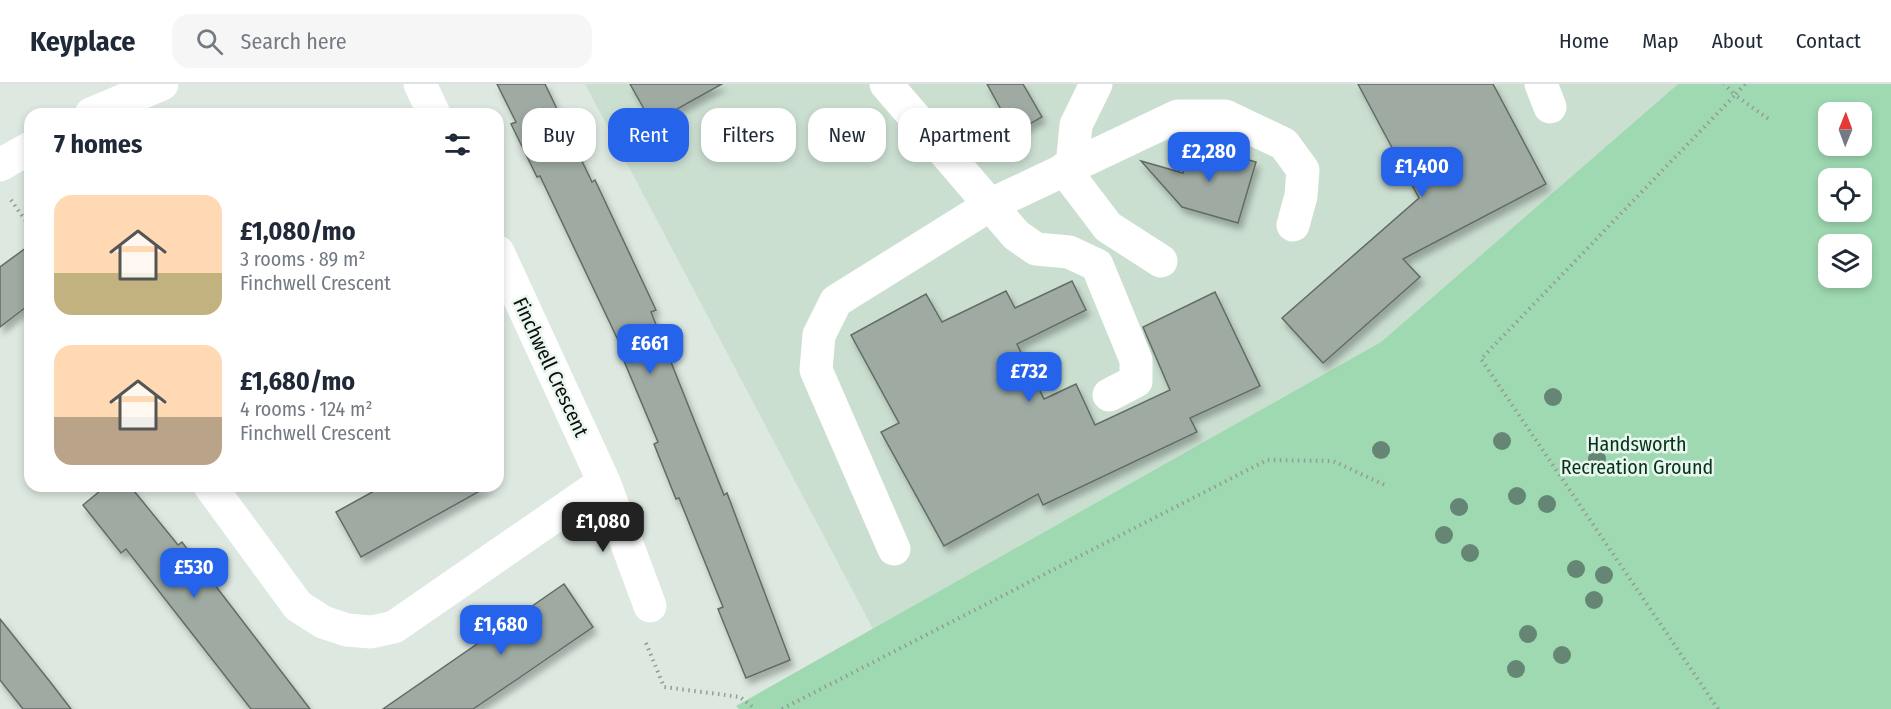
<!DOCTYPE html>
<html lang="en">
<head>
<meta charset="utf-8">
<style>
  body { margin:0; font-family:"Fira Sans Condensed",sans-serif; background:#f6f6f7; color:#1f2937; height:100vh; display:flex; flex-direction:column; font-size:22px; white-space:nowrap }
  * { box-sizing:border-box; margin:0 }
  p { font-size:20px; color:#747a83 }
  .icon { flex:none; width:33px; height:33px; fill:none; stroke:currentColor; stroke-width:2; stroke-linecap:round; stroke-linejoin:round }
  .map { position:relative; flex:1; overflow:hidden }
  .side { position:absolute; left:24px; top:24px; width:480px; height:384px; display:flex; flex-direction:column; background:#fff; border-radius:18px; box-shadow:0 3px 9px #0003 }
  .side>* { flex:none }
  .top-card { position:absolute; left:522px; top:24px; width:570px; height:54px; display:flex; gap:12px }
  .needle { width:39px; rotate:1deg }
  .controls { position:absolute; left:1818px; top:18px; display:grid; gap:12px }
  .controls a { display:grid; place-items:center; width:54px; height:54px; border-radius:12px; background:#fff; box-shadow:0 3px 9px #0003; font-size:30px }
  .price { position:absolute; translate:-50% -51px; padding:0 14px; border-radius:12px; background:#2563eb; color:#fff; font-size:20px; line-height:39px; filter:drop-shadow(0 2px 3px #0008) }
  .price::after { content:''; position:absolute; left:50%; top:36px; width:18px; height:14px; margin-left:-9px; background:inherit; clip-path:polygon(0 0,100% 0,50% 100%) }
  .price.selected { background:#222; color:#fff }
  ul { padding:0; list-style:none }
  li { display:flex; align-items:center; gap:18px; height:150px; padding:0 30px }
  li span { display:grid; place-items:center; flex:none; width:168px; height:120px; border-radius:18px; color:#555 }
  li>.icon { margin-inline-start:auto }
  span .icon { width:72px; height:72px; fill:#fffc; stroke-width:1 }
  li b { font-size:26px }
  h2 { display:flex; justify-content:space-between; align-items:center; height:72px; padding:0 30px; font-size:26px }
  .pill { padding:0 21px; border-radius:18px; background:#fff; box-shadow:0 3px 9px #0003; font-size:21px; line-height:54px }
  .pill.selected { background:#2563eb; color:#fff }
  header { display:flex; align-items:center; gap:36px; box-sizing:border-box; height:84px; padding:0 30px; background:#fff; border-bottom:2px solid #e0e1e3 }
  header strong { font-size:28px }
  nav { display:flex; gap:33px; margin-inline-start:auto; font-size:21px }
  .search { width:420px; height:54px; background:#f6f6f7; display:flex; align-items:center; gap:15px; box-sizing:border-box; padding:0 21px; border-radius:18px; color:#747a83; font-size:22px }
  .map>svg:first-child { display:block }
</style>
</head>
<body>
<header>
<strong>Keyplace</strong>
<div class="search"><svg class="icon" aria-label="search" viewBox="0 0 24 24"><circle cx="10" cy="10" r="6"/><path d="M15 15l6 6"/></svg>Search here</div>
<nav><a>Home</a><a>Map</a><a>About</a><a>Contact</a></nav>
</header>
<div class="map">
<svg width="1891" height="625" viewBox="0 0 1891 625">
  <defs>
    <filter id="shadow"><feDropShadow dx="3.5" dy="6" stdDeviation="3" flood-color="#0004"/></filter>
  </defs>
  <rect width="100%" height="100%" fill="#dce8e0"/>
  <path fill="#cbdfd1" d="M 585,0 L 1678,0 L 1381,258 L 873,545 Z"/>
  <path fill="#9ed9b1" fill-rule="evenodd" d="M 1678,0 L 1891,0 L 1891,625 L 739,625 L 736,622 L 1381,258 ZM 1862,28 L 1862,62 L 1828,62 L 1828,28 ZM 1828,94 L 1862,94 L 1862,128 L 1828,128 ZM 1828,160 L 1862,160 L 1862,194 L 1828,194 Z"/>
  <path fill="#9eaaa2" stroke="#626c65" stroke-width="1.5" filter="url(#shadow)" d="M 497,0 L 545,0 L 592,98 L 595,96 L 656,226 L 651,228 L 724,411 L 727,409 L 790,576 L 746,594 L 718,525 L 723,523 L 679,414 L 676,415 L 654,360 L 658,358 L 624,277 L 627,275 L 540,92 L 537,93 L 511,40 L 516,38 Z
    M 630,0 L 722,0 L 652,39 Z
    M 987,0 L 1023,0 L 1042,33 L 1014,49 Z
    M 1358,0 L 1493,0 L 1546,100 L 1403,175 L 1420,193 L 1323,279 L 1282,234 L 1419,114 Z
    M 1192,60 L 1256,78 L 1238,139 L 1182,123 L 1141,77 L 1183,89 Z
    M 30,161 L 30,220 L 0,243 L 0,183 Z
    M 1072,197 L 1086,226 L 1017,260 L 1044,315 L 1076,300 L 1095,341 L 1170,306 L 1143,243 L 1215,208 L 1260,302 L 1190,334 L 1197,348 L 1043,421 L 1038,410 L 944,462 L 881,348 L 899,339 L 851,251 L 926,210 L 942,238 L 1006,207 L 1015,224 Z
    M 106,402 L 130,402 L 178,461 L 182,458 L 310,625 L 251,625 L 126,465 L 121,469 L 83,421 Z
    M 383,402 L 489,402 L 361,473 L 336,428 Z
    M 564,500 L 593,543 L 519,594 L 473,625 L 383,625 Z
    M 0,535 L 51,599 L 71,625 L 23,625 L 0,596 Z"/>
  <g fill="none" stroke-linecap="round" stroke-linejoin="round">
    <path stroke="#939c96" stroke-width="4" stroke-dasharray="1.5 4.5" stroke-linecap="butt" d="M 1745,0 L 1735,11 L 1770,36
      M 11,116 L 30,143
      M 646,559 L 664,603 L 740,613 L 755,625
      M 782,625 L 1267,376 L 1333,377 L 1387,402
      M 1718,625 L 1481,275 L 1735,11 L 1724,0"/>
    <path stroke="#fff" stroke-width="33" d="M 420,0 L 434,30
      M 886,0 L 1016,151 L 1036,165 L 1069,168 L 1097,181 L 1136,276 L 1136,297 L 1109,311
      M 1541,0 L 1550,23
      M 91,30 L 162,0
      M 0,81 L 30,64
      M 1072,82 L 1076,41 L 1096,0
      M 1064,85 L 1108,143 L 1161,177
      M 604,398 L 650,522
      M 210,402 L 298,522 L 323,538 L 347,546 L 371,548 L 394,543 L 604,398 L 498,168
      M 894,465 L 816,286 L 819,251 L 836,217 L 990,121 L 1178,32 L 1225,32 L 1284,60 L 1303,86 L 1301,112 L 1293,141"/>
  </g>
  <g fill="#658674">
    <circle cx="1553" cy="313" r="9"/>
    <circle cx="1502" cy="357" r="9"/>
    <circle cx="1381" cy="366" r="9"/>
    <circle cx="1597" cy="375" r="9"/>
    <circle cx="1517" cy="412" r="9"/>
    <circle cx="1547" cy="420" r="9"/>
    <circle cx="1459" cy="423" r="9"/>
    <circle cx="1444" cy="451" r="9"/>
    <circle cx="1470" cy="469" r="9"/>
    <circle cx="1576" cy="485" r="9"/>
    <circle cx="1604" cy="491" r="9"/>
    <circle cx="1594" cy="516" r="9"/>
    <circle cx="1528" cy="550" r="9"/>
    <circle cx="1562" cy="571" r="9"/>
    <circle cx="1516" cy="585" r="9"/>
  </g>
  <g text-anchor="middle" stroke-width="5" stroke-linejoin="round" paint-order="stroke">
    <g font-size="20" fill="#0a0e0b" stroke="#e9f6ed">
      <text transform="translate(551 283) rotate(65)" y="7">Finchwell Crescent</text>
    </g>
    <g font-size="20" fill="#04351b" stroke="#e9f6ed">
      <text x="1637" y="367">Handsworth<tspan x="1637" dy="23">Recreation Ground</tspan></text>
    </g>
  </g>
</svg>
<div class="controls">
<a><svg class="needle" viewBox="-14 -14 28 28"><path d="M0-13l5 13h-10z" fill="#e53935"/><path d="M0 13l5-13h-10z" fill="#747a83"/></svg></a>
<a><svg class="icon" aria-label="locate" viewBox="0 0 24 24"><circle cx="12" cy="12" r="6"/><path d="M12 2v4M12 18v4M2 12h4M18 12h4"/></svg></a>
<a><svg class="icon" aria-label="layers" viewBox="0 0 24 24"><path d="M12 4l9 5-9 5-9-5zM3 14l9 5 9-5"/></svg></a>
</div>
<b class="price" style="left:1209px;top:99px">£2,280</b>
<b class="price" style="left:1422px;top:114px">£1,400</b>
<b class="price" style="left:650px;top:291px">£661</b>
<b class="price" style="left:1029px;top:319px">£732</b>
<b class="price selected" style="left:603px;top:469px">£1,080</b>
<b class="price" style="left:194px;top:515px">£530</b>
<b class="price" style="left:501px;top:572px">£1,680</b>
<div class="top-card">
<a class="pill">Buy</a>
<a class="pill selected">Rent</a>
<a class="pill">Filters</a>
<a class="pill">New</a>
<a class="pill">Apartment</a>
</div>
<section class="side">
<h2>7 homes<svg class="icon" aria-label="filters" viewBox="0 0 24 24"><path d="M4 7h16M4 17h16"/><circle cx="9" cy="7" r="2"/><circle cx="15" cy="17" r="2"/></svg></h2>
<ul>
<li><span style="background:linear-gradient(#ffd9b3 65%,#c2b280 0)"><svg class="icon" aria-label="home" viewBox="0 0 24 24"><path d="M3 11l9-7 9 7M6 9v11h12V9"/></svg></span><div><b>£1,080/mo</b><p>3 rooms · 89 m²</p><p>Finchwell Crescent</p></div></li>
<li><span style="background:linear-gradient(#ffd9b3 60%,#b9a48a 0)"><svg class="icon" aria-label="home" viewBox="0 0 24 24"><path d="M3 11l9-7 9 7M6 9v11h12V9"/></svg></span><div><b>£1,680/mo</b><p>4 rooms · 124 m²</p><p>Finchwell Crescent</p></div></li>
</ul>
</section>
</div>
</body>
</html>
